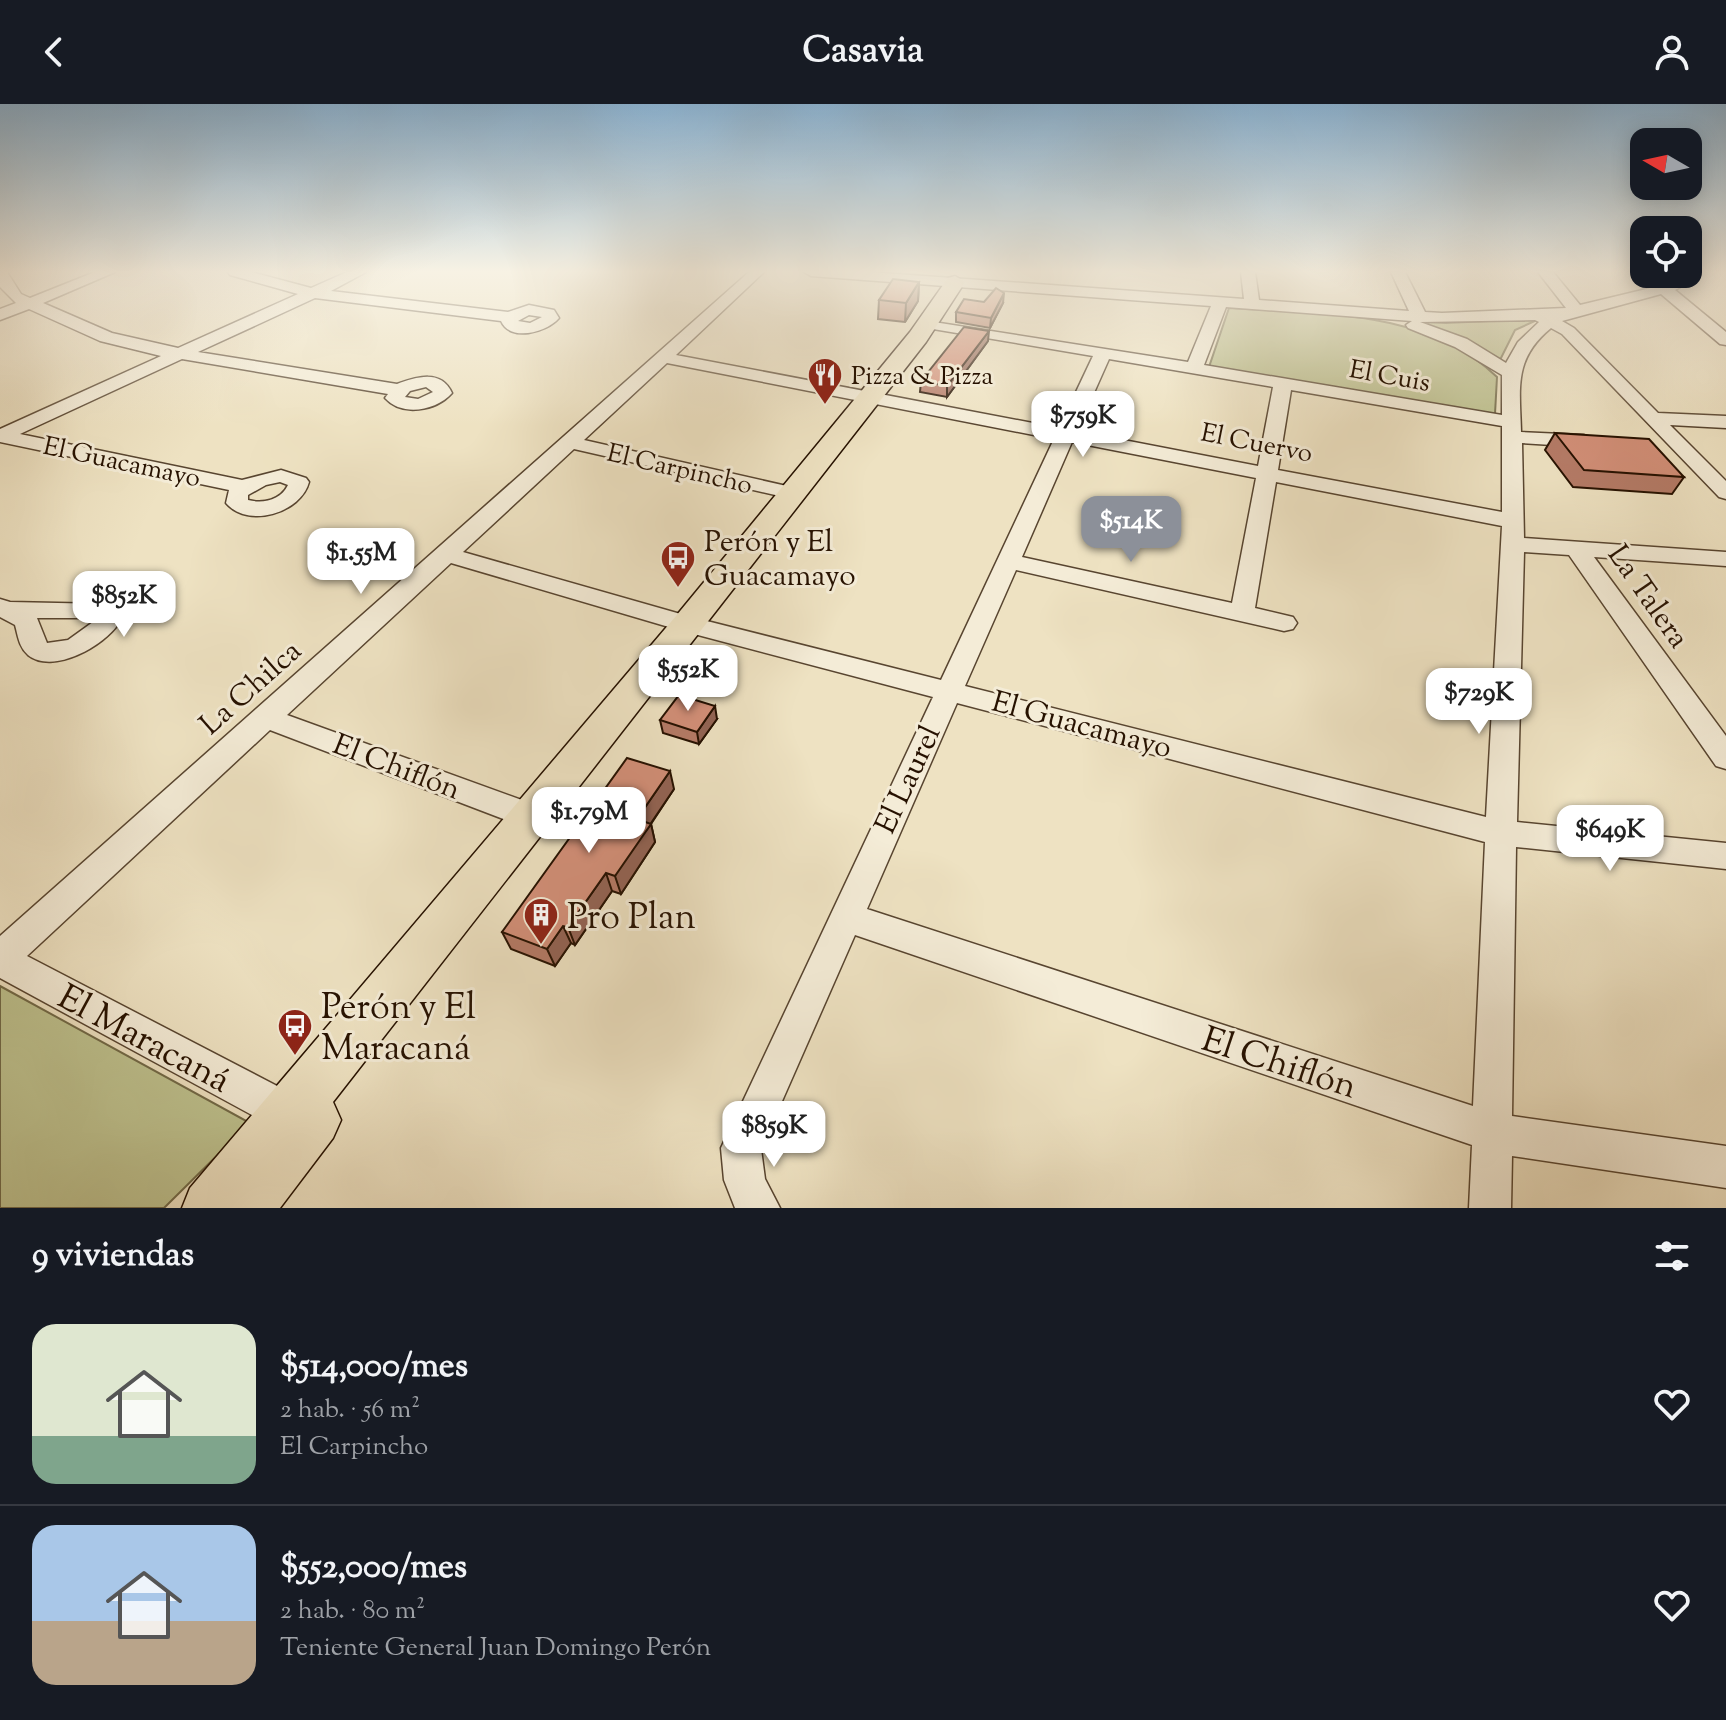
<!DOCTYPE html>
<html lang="es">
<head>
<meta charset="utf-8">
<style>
  body { margin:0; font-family:"Sorts Mill Goudy",serif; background:#242831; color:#f1f3f6; height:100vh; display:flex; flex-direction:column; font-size:30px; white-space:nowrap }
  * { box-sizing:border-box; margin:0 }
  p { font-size:26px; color:#9ea1a6 }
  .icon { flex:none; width:44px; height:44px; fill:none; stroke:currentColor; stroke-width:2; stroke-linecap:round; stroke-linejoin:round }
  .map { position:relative; height:1104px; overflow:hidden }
  .side { display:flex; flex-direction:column; background:#171b24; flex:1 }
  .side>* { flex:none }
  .needle { width:52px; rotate:279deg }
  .fabs { position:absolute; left:1630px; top:24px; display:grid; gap:16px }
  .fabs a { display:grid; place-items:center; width:72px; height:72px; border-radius:16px; background:#171b24; box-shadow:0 4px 20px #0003; font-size:40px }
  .price { position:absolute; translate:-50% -68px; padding:0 18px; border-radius:16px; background:#fff; color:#222; font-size:26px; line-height:52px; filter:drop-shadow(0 2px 4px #0008) }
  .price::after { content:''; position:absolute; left:50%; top:48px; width:24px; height:18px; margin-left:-12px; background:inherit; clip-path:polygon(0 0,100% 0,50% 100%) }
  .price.on { background:#8c9099; color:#fff }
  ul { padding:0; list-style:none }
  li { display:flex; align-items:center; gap:24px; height:200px; padding:0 32px }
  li+li { border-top:2px solid #363941 }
  li span { display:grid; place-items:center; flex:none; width:224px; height:160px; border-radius:24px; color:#555 }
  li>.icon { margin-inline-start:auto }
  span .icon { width:96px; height:96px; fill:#fffc; stroke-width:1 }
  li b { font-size:34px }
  h2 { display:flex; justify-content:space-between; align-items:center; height:96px; padding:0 32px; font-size:34px }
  header { display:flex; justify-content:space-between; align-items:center; height:104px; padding:0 32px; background:#171b24; font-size:36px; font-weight:700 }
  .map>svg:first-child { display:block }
</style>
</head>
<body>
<header><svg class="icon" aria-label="back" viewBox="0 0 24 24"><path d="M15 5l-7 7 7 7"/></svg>Casavia<svg class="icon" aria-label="person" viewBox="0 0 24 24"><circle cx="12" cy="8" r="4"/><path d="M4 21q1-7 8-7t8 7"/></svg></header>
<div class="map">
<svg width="1726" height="1104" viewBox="0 0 1726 1104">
  <rect width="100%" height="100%" fill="#eee2c2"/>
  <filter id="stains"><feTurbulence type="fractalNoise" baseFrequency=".0025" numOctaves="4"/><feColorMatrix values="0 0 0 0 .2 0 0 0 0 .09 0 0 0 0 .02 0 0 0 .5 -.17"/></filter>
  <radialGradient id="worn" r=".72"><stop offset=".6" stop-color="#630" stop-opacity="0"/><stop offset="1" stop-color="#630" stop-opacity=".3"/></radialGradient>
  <path fill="#bec28f" stroke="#726a48" stroke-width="2" d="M 1229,204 C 1320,210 1427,205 1497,273 L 1495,310 L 1209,263 Z
    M 1531,215 L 1535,217 L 1515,226 L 1499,258 L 1477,241 L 1413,217 L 1446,219 Z
    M 0,882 L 250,1019 L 164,1104 L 0,1104 Z"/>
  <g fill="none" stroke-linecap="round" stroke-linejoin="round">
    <defs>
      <path id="minor" d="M 0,168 L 7,168 L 21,190 L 30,194 L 95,168 L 115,168 L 43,199 L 112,229 L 178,244 L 298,190 L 230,171 L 228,168 L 251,168 L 311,184 L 347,168 L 366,168 L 331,187 L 508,208 L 529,201 L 554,206 L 559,214 C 546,229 510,238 501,217 L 315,194 L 198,248 L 397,280 C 417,273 441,265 452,289 C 436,307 402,313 385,294 L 388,290 L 182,255 L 20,330 L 242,376 L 281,366 L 306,374 L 309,378 C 301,409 248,425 226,399 L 229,386 L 0,338 L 0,325 L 161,252 L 100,237 L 29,205 L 0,216 L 0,205 L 16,199 L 0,183 ZM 529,211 L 542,213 L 530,219 L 518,217 ZM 426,283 L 433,288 L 418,295 L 405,293 L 410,287 ZM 280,378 L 288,381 C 281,396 263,400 248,396 L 248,391 L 266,381 Z
        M 749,168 L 764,168 L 676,251 L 1059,324 L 1093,252 L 927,224 L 919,219 L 921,216 L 1188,258 L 1211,202 L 811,172 L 804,168 L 869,168 L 1244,195 L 1241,168 L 1255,168 L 1259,196 L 1409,207 L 1391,168 L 1405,168 L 1425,208 L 1442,209 L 1566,204 L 1538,168 L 1553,168 L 1580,201 L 1659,182 L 1669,179 L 1671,174 L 1681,174 L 1684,181 L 1675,186 L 1726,228 L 1726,241 L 1720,240 L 1661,190 L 1562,217 L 1574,224 L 1658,309 L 1726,312 L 1726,324 L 1670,321 L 1726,377 L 1726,395 L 1719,393 L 1562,230 L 1551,224 C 1513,255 1520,284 1521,328 L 1584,331 L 1594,337 L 1584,343 L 1522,339 L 1524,434 L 1726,448 L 1726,462 L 1594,453 L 1726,632 L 1726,665 L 1716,662 L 1569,451 L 1524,448 L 1517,718 L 1726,739 L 1726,765 L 1516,743 L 1512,1012 L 1726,1042 L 1726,1084 L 1512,1052 L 1511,1104 L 1469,1104 L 1472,1041 L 855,831 L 761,1045 L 765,1075 L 780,1104 L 735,1104 L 724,1076 L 721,1044 L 933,593 L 679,526 L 451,459 L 287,611 L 541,703 L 545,712 L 541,721 L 530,724 L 519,721 L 270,626 L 27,852 L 304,996 L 310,1010 L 304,1024 L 290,1030 L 276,1024 L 0,874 L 0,832 ZM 1226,203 L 1412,217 L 1406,221 L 1408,224 L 1455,243 L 1502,271 L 1502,311 L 1204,261 ZM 1535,216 L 1539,218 L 1518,238 L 1506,259 L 1467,235 L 1420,218 ZM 1109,255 L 1273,283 L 1258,362 L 1077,327 ZM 667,259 L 1054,335 L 941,576 L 691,513 L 463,448 L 574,345 L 793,395 L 800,393 L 804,389 L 800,385 L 584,336 ZM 1291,286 L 1502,322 L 1502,408 L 1278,366 ZM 1072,338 L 1256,374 L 1232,499 L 1022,453 ZM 1276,378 L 1502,422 L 1486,713 L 965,582 L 1016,466 L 1284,527 L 1293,525 L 1297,519 L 1293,513 L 1255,504 ZM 957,599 L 1485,738 L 1473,1002 L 867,805 Z
        M 0,495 L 10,498 L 105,500 L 114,502 L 119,519 C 104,542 53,571 28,551 C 19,543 18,532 15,521 L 0,513 ZM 37,514 L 92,514 L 93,518 L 68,536 L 47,539 Z"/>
      <path id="major" d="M 955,172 L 965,178 L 926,238 L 333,998 L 341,1016 L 333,1034 L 280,1104 L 182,1104 L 190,1084 L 676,512 L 910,228 L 948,174 Z"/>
    </defs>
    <use href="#minor" stroke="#584530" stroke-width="3"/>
    <use href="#major" stroke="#261100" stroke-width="3"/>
    <use href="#minor" fill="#f4ecd7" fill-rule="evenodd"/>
    <use href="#major" fill="#eee2c2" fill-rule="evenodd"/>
  </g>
  <path fill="#b57b67" stroke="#261100" stroke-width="2" d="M 919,178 L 918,197 L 905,218 L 878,215 L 879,196 Z
    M 984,198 L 1003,199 L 990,224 L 956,218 L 956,208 Z
    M 988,237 L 947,293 L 920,288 L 921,277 Z
    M 1555,329 L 1684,373 L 1672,390 L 1573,383 L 1545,346 Z
    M 717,615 L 699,640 L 663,629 L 660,616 Z
    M 674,685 L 651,720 L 655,738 L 621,790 L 612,787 L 575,841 L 571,839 L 555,862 L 511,845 L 502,828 Z"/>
  <path fill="#936454" stroke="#261100" stroke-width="2" d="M 919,178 L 918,197 L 905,218 L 906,199 Z
    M 1004,189 L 1003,199 L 990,224 L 991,214 Z
    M 989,227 L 988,237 L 947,293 L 947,282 Z
    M 715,602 L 717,615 L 699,640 L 697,628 Z
    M 670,667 L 674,685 L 645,728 L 651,720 L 655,738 L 621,790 L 615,772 L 637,715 Z
    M 606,769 L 612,787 L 575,841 L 568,823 Z
    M 563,822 L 571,839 L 555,862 L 547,845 Z"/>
  <path fill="#d28f78" stroke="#261100" stroke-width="2" d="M 893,175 L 919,178 L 906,199 L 879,196 Z
    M 996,184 L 1004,189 L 991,214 L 956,208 L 964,195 L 984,198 Z
    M 964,223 L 989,227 L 947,282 L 921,277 Z
    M 1555,329 L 1649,335 L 1684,373 L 1584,366 Z
    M 679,591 L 715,602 L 697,628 L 660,616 Z
    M 627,654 L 670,667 L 637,715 L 651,720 L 615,772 L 606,769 L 568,823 L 563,822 L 547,845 L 502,828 Z"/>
  <linearGradient id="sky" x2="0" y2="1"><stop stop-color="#8bb6d8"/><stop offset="0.52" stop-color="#f7f2e4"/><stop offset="1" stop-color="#f7f2e4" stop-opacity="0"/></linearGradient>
  <rect width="1726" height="322" fill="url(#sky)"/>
  <defs>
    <symbol id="restaurant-pin" viewBox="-11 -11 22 30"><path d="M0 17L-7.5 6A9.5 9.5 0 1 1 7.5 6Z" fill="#8f2418" stroke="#f4ecd7"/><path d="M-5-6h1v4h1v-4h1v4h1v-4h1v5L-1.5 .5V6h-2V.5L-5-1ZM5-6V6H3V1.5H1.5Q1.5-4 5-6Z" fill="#fff"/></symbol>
    <symbol id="bus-pin" viewBox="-11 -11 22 30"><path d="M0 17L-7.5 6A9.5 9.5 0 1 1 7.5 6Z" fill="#8f2418" stroke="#f4ecd7"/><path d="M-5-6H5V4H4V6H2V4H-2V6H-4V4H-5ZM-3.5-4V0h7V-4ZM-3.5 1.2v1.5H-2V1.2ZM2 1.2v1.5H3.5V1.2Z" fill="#fff"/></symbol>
    <symbol id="building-pin" viewBox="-11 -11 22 30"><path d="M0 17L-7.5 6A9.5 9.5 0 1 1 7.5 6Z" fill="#8f2418" stroke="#f4ecd7"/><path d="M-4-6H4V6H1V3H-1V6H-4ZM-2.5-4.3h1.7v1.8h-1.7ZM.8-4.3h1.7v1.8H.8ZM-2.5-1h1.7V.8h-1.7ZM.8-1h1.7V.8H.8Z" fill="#fff"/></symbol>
  </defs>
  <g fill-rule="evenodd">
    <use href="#restaurant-pin" x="805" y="251" width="40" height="54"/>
    <use href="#bus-pin" x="658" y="434" width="40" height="54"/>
    <use href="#building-pin" x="521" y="791" width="40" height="54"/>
    <use href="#bus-pin" x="275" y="902" width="40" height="54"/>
  </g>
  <g text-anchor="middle" stroke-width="6" stroke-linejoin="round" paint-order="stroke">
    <g font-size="26" fill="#261100" stroke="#f4ecd7" text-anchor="start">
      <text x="851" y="280">Pizza &amp; Pizza</text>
    </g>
    <g font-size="26" fill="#261100" stroke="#f4ecd7">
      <text transform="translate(1390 271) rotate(10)" y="9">El Cuis</text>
      <text transform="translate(1257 338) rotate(11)" y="9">El Cuervo</text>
      <text transform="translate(122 357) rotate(12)" y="9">El Guacamayo</text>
      <text transform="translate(680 364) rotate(13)" y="9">El Carpincho</text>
    </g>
    <g font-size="30" fill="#261100" stroke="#f4ecd7" text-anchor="start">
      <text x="704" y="447">Perón y El<tspan x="704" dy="34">Guacamayo</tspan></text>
    </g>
    <g font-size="30" fill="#261100" stroke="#f4ecd7">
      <text transform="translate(1649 492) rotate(55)" y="10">La Talera</text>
      <text transform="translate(250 583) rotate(-42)" y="10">La Chilca</text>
      <text transform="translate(1082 620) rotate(15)" y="10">El Guacamayo</text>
      <text transform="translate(397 662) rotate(21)" y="10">El Chiflón</text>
      <text transform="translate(907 675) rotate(-65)" y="10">El Laurel</text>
    </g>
    <g font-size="36" fill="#261100" stroke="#f4ecd7" text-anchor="start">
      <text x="567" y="824">Pro Plan</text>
      <text x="321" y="914">Perón y El<tspan x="321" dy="41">Maracaná</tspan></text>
    </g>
    <g font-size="36" fill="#261100" stroke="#f4ecd7">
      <text transform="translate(145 933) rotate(28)" y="13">El Maracaná</text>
      <text transform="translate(1280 957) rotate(18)" y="13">El Chiflón</text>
    </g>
  </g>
  <rect width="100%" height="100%" filter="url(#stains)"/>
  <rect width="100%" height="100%" fill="url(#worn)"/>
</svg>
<div class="fabs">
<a><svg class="needle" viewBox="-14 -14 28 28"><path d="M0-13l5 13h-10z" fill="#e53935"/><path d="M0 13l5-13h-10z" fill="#9ea1a6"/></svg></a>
<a><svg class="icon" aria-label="locate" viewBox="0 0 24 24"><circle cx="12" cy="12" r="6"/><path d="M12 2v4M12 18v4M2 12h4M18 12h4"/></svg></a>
</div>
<b class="price" style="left:1083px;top:355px">$759K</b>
<b class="price on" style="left:1131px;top:460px">$514K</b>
<b class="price" style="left:361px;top:492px">$1.55M</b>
<b class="price" style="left:124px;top:535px">$852K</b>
<b class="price" style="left:688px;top:609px">$552K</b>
<b class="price" style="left:1479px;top:632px">$729K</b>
<b class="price" style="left:589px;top:751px">$1.79M</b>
<b class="price" style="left:1610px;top:769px">$649K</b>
<b class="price" style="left:774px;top:1065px">$859K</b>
</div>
<section class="side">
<h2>9 viviendas<svg class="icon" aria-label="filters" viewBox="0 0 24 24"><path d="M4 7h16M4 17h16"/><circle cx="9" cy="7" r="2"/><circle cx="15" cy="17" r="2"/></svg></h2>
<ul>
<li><span style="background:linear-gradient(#dfe7d0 70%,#7fa58c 0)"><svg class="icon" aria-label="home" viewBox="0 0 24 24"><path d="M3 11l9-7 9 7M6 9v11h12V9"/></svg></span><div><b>$514,000/mes</b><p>2 hab. · 56 m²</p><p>El Carpincho</p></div><svg class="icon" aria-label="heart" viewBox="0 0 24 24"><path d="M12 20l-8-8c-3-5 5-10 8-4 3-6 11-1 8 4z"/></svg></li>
<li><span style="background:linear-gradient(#a9c7e8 60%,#b9a48a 0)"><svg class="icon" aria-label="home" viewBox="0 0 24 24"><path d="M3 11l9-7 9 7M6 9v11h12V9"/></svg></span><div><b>$552,000/mes</b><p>2 hab. · 80 m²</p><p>Teniente General Juan Domingo Perón</p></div><svg class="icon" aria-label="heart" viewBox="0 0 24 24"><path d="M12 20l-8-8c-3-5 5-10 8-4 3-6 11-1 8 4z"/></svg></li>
</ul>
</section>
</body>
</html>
